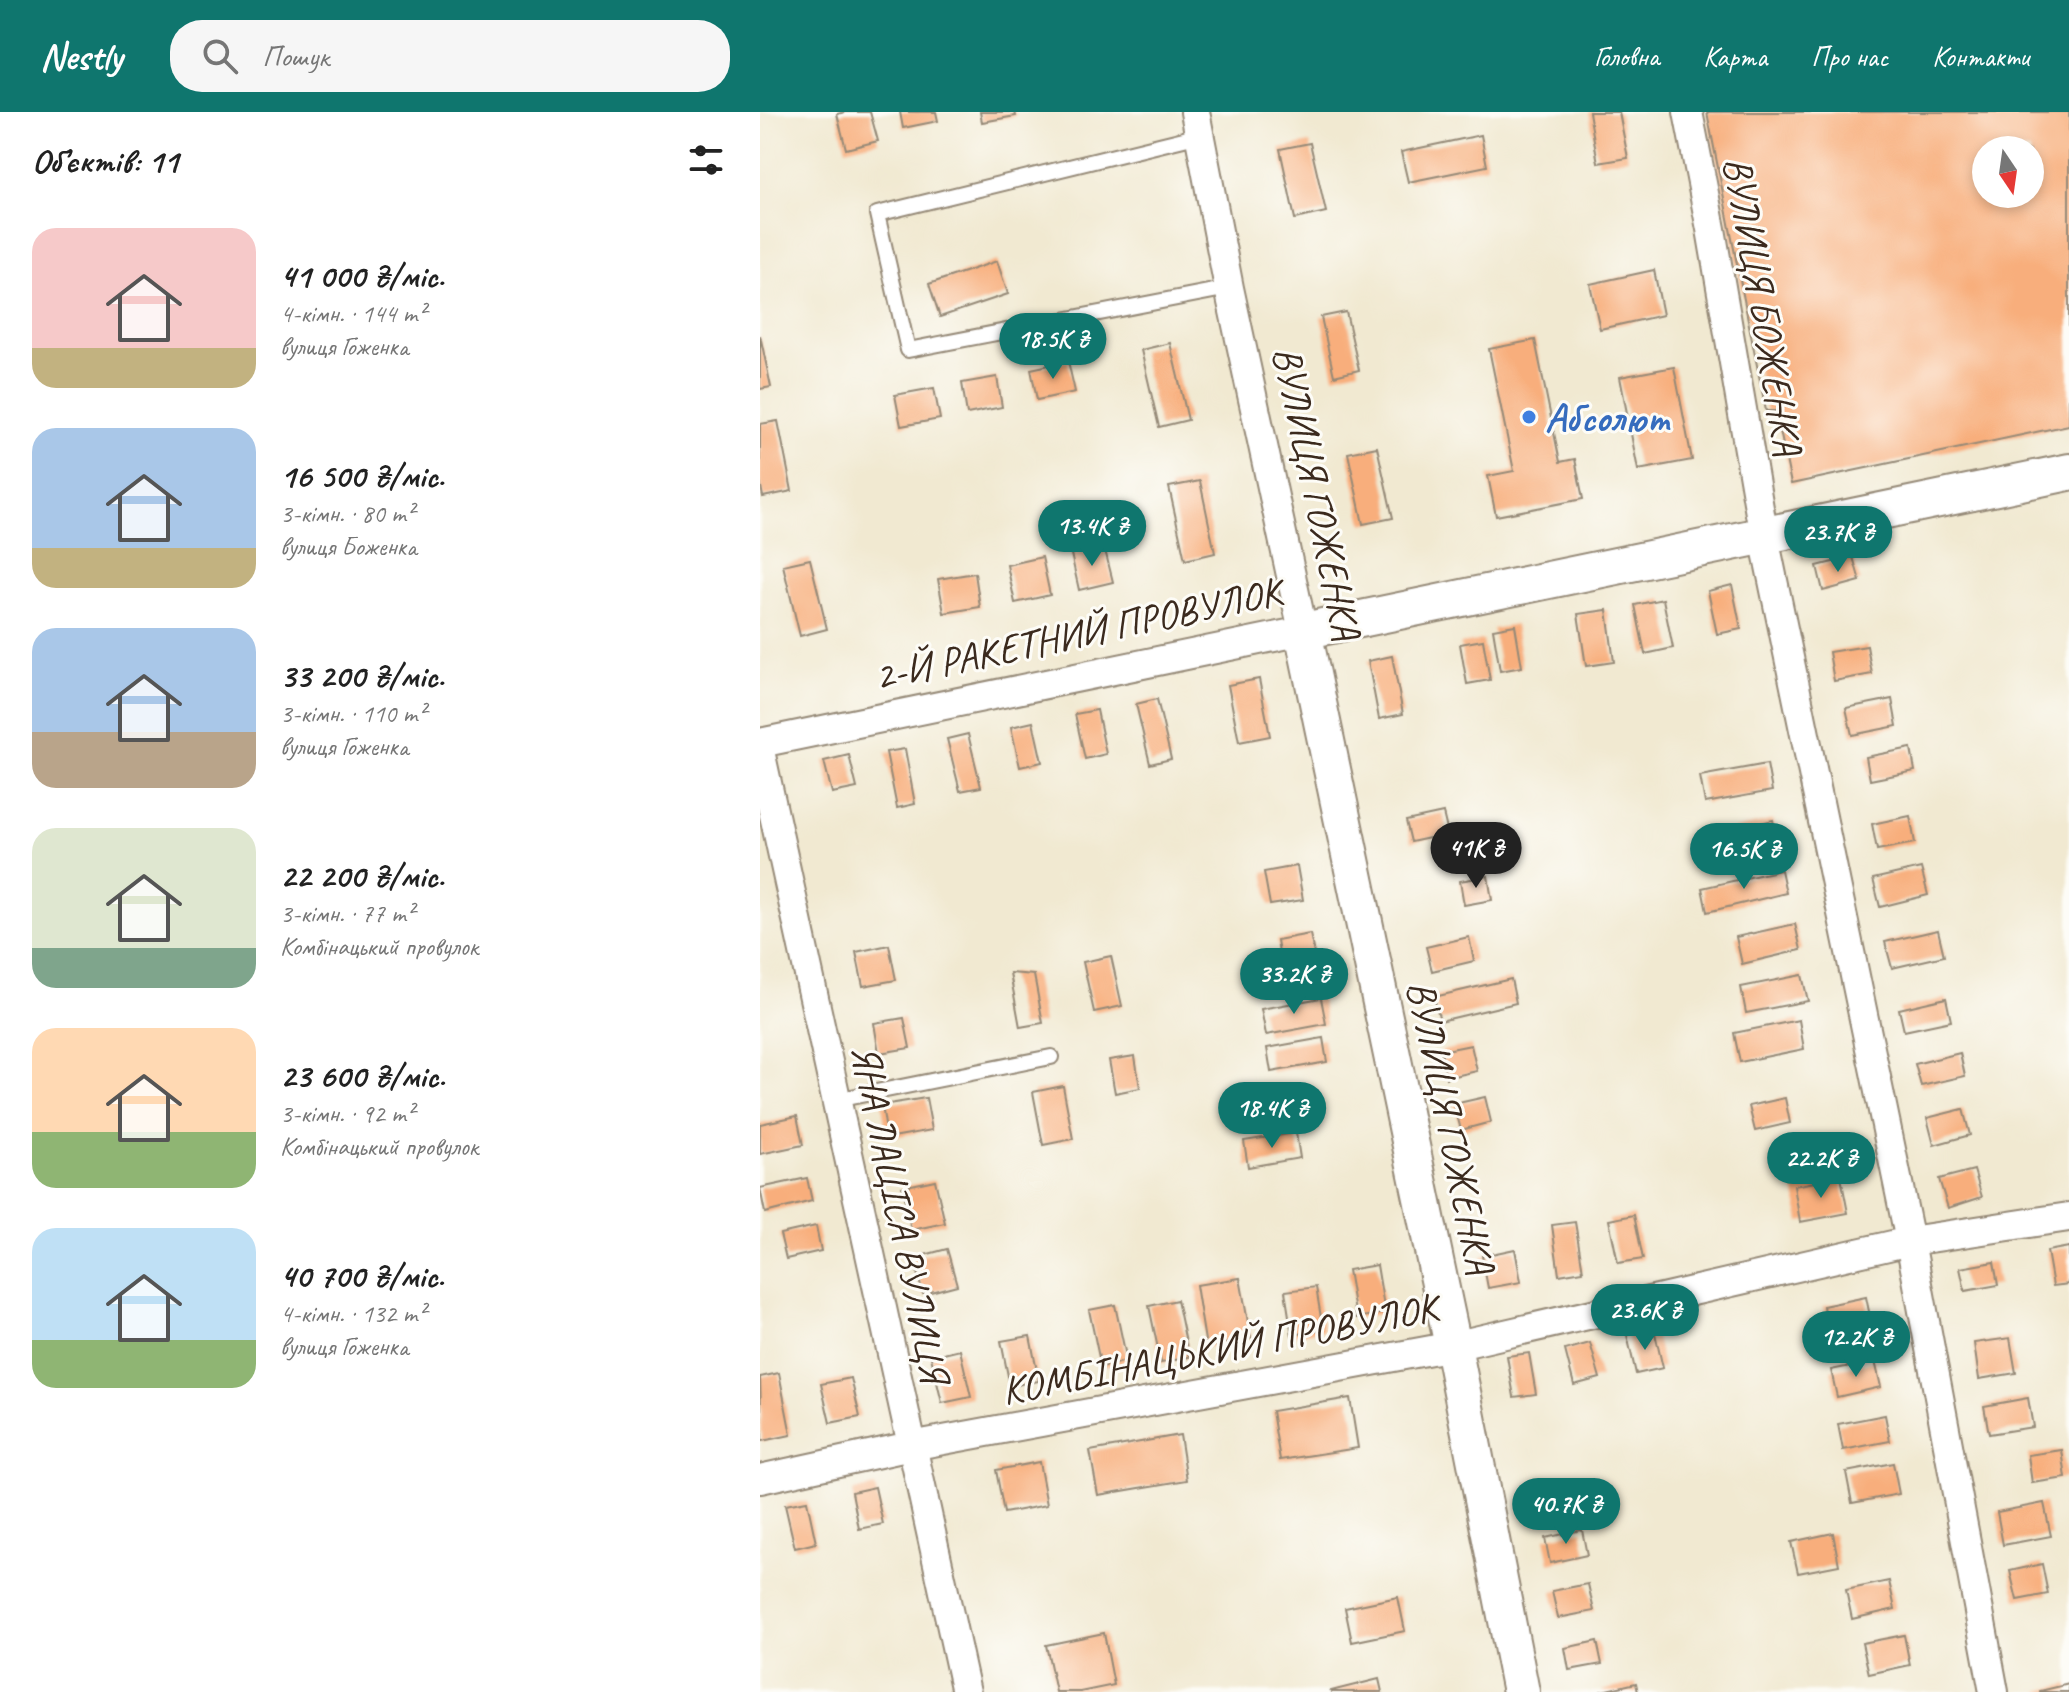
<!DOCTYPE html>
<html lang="uk">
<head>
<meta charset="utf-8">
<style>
  body { margin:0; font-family:Caveat,sans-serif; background:#f6f6f6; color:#222; height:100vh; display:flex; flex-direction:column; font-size:30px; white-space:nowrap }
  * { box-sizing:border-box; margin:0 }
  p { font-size:26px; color:#767676 }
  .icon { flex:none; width:44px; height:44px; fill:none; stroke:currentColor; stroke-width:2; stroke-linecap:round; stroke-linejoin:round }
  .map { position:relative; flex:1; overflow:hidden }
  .details { display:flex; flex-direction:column; background:#fff; width:760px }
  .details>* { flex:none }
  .needle { width:52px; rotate:167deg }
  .fabs { position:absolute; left:1212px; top:24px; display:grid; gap:16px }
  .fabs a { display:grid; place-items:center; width:72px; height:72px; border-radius:50%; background:#fff; box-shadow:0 4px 12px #0003; font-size:40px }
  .price { position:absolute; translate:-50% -68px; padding:0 18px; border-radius:28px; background:#0f766e; color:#fff; font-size:26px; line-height:52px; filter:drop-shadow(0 2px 4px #0008) }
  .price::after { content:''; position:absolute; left:50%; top:48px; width:24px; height:18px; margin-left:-12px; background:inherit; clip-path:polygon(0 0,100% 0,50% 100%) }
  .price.on { background:#222; color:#fff }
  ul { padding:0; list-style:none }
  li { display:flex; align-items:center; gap:24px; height:200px; padding:0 32px }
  li span { display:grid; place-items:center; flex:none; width:224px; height:160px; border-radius:24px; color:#555 }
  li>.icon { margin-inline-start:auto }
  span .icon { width:96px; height:96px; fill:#fffc; stroke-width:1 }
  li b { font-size:34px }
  h2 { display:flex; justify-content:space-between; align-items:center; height:96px; padding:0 32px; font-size:34px }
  header { display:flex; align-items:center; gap:48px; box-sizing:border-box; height:112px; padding:0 40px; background:#0f766e; color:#fff }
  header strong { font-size:38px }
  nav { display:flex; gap:44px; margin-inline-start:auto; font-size:28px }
  .search { width:560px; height:72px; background:#f6f6f6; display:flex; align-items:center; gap:20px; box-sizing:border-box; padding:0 28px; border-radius:32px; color:#767676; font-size:30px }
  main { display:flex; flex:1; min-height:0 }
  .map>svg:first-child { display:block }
</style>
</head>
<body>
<header>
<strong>Nestly</strong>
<div class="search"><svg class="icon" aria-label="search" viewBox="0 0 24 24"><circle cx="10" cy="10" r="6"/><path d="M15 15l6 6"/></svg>Пошук</div>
<nav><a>Головна</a><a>Карта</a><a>Про нас</a><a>Контакти</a></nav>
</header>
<main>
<section class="details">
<h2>Об’єктів: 11<svg class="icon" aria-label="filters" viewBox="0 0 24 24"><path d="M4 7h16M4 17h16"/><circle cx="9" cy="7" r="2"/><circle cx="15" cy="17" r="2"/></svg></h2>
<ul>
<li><span style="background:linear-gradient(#f6c9c9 75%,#c2b280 0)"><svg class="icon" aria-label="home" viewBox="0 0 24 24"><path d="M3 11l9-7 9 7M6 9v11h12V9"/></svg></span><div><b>41 000 ₴/міс.</b><p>4-кімн. · 144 m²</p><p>вулиця Гоженка</p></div></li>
<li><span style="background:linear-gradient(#a9c7e8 75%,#c2b280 0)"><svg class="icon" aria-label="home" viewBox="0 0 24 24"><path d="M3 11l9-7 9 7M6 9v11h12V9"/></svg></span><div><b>16 500 ₴/міс.</b><p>3-кімн. · 80 m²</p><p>вулиця Боженка</p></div></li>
<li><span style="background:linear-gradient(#a9c7e8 65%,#b9a48a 0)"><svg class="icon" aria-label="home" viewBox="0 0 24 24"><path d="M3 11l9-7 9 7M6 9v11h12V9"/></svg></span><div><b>33 200 ₴/міс.</b><p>3-кімн. · 110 m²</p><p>вулиця Гоженка</p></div></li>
<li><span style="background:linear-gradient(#dfe7d0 75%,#7fa58c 0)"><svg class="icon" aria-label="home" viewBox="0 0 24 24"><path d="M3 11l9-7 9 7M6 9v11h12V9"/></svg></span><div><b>22 200 ₴/міс.</b><p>3-кімн. · 77 m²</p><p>Комбінацький провулок</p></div></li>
<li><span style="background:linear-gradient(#ffd9b3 65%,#8fb573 0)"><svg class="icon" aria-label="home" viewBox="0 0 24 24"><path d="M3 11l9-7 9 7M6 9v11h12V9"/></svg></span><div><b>23 600 ₴/міс.</b><p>3-кімн. · 92 m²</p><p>Комбінацький провулок</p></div></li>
<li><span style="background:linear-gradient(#bfe0f5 70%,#8fb573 0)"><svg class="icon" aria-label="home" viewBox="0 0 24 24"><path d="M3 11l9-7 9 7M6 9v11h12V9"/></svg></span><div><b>40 700 ₴/міс.</b><p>4-кімн. · 132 m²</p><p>вулиця Гоженка</p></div></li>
</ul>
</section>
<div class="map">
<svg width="1309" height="1580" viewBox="0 0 1309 1580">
  <rect width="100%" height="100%" fill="#fdfcf7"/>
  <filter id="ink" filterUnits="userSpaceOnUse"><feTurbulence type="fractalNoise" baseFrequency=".0125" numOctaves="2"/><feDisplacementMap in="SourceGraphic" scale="16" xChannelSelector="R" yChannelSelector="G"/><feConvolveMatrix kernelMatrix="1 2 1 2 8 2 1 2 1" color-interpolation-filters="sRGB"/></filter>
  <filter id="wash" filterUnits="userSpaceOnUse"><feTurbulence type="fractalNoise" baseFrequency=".006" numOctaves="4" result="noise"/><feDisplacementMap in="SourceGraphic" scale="32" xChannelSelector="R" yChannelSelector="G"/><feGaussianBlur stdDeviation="1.8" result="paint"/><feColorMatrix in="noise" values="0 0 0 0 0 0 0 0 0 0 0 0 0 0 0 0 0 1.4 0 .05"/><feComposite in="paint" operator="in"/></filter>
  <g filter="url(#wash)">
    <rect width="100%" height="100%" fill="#f1e9d1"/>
    <g id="blocks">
      <path fill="#f8ae7c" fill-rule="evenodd" d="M 85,0 L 110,0 L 118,29 L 86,37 L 77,2 Z
        M 140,0 L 176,0 L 178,9 L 143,16 Z
        M 220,0 L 255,0 L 256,4 L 222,10 Z
        M 829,0 L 859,0 L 868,46 L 838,51 Z
        M 947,0 L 1309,0 L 1309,313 L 1031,372 L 1016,299 L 1006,299 ZM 1226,38 L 1270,38 L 1270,82 L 1226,82 Z
        M 721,23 L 727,54 L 648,70 L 641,40 Z
        M 550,31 L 566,100 L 535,107 L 520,37 Z
        M 237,149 L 248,182 L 180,205 L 169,172 Z
        M 894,158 L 903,203 L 840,217 L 830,172 Z
        M 586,200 L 599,258 L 574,264 L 561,205 Z
        M 0,223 L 11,275 L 0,277 Z
        M 775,228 L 800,350 L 815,347 L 823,387 L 736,404 L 728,364 L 754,359 L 729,237 Z
        M 410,231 L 428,308 L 399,315 L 381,238 Z
        M 308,249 L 315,280 L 277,288 L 271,257 Z
        M 914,255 L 932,348 L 878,358 L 860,265 Z
        M 237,265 L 242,295 L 207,302 L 202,271 Z
        M 174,276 L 180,307 L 141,314 L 135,283 Z
        M 18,309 L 32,379 L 3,385 L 0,369 L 0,312 Z
        M 617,335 L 633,406 L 603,412 L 588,341 Z
        M 440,369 L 455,441 L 425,448 L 409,375 Z
        M 344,434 L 353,470 L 319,478 L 311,442 Z
        M 282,445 L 290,483 L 255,491 L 247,453 Z
        M 1093,445 L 1100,469 L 1063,479 L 1057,454 Z
        M 50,447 L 67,517 L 40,524 L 23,453 Z
        M 215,461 L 220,495 L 184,501 L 178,467 Z
        M 972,473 L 981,517 L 957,522 L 948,479 Z
        M 903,487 L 913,536 L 885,542 L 875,493 Z
        M 847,498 L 854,550 L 826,554 L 818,502 Z
        M 755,513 L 762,555 L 740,559 L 733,517 Z
        M 723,528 L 730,568 L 707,572 L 700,532 Z
        M 1107,534 L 1112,562 L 1074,569 L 1069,540 Z
        M 632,544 L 643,602 L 619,607 L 608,549 Z
        M 499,567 L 510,624 L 479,630 L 468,573 Z
        M 397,587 L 411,647 L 390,652 L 376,592 Z
        M 1132,587 L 1137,614 L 1092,623 L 1086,596 Z
        M 337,598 L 346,642 L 325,647 L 315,602 Z
        M 273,610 L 282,650 L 260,655 L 251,615 Z
        M 208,622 L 221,675 L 200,679 L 187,627 Z
        M 1151,636 L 1155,659 L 1110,668 L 1106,645 Z
        M 145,637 L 155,692 L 137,696 L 126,640 Z
        M 89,643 L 97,676 L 72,681 L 64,649 Z
        M 1007,652 L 1012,679 L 945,691 L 940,664 Z
        M 683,701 L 688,722 L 651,730 L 646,709 Z
        M 1150,704 L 1155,731 L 1117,738 L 1112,712 Z
        M 1013,708 L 1018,731 L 961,744 L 955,722 Z
        M 537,754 L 543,788 L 510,793 L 504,760 Z
        M 1161,756 L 1168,783 L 1120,795 L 1113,767 Z
        M 1021,758 L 1026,781 L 947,800 L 942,776 Z
        M 728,764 L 732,788 L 704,793 L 700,769 Z
        M 1035,812 L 1041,838 L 982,852 L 976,825 Z
        M 1178,818 L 1184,844 L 1132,856 L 1125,830 Z
        M 550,822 L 555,847 L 521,853 L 517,828 Z
        M 709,825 L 714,849 L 672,859 L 666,835 Z
        M 129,833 L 136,868 L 103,874 L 96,840 Z
        M 351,844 L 362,894 L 334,900 L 323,850 Z
        M 250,861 L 274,863 L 283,911 L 260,915 Z
        M 1042,863 L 1048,889 L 986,901 L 981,875 Z
        M 751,867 L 756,891 L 680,909 L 674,885 Z
        M 561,886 L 566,912 L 506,923 L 501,897 Z
        M 1186,886 L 1191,909 L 1144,919 L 1139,897 Z
        M 144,906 L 150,936 L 119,941 L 114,911 Z
        M 1039,908 L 1044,937 L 980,950 L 974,921 Z
        M 563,926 L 567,950 L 511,960 L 507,936 Z
        M 711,933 L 717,959 L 686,966 L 681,939 Z
        M 1200,941 L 1205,964 L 1161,974 L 1155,952 Z
        M 375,944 L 380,976 L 355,981 L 349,948 Z
        M 303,974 L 313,1027 L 283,1033 L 273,980 Z
        M 725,985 L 731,1010 L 701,1018 L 694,992 Z
        M 166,986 L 172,1018 L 127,1026 L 122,993 Z
        M 1025,986 L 1030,1011 L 995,1019 L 989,994 Z
        M 1203,997 L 1210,1023 L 1174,1033 L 1167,1006 Z
        M 37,1004 L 43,1033 L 0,1042 L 0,1012 Z
        M 536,1021 L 540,1046 L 488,1055 L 484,1029 Z
        M 1074,1024 L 1080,1051 L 1040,1059 L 1035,1033 Z
        M 1214,1058 L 1222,1085 L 1188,1096 L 1179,1067 Z
        M 1081,1065 L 1088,1101 L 1040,1110 L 1034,1074 Z
        M 47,1066 L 52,1089 L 5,1101 L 0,1076 Z
        M 175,1068 L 185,1111 L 151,1118 L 142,1075 Z
        M 874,1103 L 883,1147 L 858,1151 L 849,1108 Z
        M 815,1110 L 823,1159 L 799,1163 L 792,1113 Z
        M 56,1114 L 61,1139 L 26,1147 L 20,1122 Z
        M 1309,1135 L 1309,1172 L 1293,1174 L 1287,1139 Z
        M 187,1137 L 197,1173 L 163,1182 L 153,1146 Z
        M 755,1137 L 761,1170 L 728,1176 L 722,1144 Z
        M 1234,1150 L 1238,1173 L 1205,1179 L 1200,1156 Z
        M 617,1153 L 625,1201 L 596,1206 L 588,1158 Z
        M 480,1166 L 491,1227 L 446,1235 L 436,1173 Z
        M 556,1175 L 563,1218 L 532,1223 L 525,1179 Z
        M 1106,1185 L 1113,1219 L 1070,1228 L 1063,1194 Z
        M 417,1188 L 429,1245 L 401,1251 L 389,1194 Z
        M 355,1193 L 367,1249 L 341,1255 L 329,1198 Z
        M 894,1217 L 903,1256 L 876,1262 L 867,1223 Z
        M 270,1224 L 279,1269 L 250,1274 L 241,1229 Z
        M 1250,1226 L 1256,1261 L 1219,1267 L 1214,1231 Z
        M 830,1231 L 840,1266 L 814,1273 L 805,1238 Z
        M 200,1238 L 211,1285 L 182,1291 L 171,1245 Z
        M 769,1241 L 776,1282 L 754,1285 L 747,1244 Z
        M 1115,1249 L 1121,1275 L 1077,1285 L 1071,1258 Z
        M 19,1261 L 31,1323 L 2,1329 L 0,1265 Z
        M 91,1266 L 100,1305 L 70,1311 L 61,1272 Z
        M 590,1286 L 598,1336 L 520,1348 L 512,1299 Z
        M 1268,1286 L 1273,1315 L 1229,1322 L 1224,1294 Z
        M 1125,1303 L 1130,1329 L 1083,1338 L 1078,1312 Z
        M 420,1323 L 427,1368 L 338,1383 L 330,1339 Z
        M 1302,1338 L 1306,1366 L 1272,1371 L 1268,1343 Z
        M 279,1350 L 287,1393 L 244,1401 L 236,1358 Z
        M 1133,1351 L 1139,1382 L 1092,1391 L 1086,1360 Z
        M 115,1375 L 123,1412 L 99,1417 L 92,1380 Z
        M 47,1389 L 56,1431 L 35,1436 L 25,1393 Z
        M 1284,1391 L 1291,1424 L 1243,1433 L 1237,1400 Z
        M 822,1418 L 827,1443 L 790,1451 L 785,1426 Z
        M 1073,1421 L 1079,1453 L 1038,1461 L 1031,1430 Z
        M 1282,1452 L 1288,1482 L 1257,1488 L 1250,1459 Z
        M 1129,1469 L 1135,1497 L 1092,1507 L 1086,1478 Z
        M 828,1472 L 834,1499 L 798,1506 L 792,1479 Z
        M 638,1485 L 645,1519 L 592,1530 L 585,1496 Z
        M 344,1521 L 354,1573 L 320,1580 L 296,1580 L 286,1533 Z
        M 1144,1523 L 1150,1553 L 1109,1562 L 1102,1531 Z
        M 837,1529 L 842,1552 L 809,1558 L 805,1536 Z
        M 619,1567 L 622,1580 L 572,1580 L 571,1579 Z
        M 876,1571 L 878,1580 L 843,1580 L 842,1579 Z
        M 1309,1572 L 1309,1580 L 1280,1580 L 1280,1579 Z"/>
    </g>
  </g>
  <g filter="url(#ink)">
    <use href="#blocks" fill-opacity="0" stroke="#968a78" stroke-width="2"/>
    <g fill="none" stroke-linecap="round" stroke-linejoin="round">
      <defs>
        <path id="service" d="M 440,23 L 117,102 L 148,238 L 469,176
          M 76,988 L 291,945"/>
        <path id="minor" d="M 928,0 L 951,117 L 1004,425 L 1150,1129 L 1234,1580
          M 0,631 L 543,519 L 469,176 L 435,0
          M 0,639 L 206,1580
          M 0,1367 L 151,1334 L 693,1234 L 1150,1129 L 1309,1105"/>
        <path id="tertiary" d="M 761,1580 L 693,1234 L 543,519 L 1309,360"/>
      </defs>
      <use href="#service" stroke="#968a78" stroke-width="18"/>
      <use href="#minor" stroke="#968a78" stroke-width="32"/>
      <use href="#tertiary" stroke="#968a78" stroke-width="40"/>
      <use href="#service" stroke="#fff" stroke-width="14"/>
      <use href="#minor" stroke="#fff" stroke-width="28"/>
      <use href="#tertiary" stroke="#fff" stroke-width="36"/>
    </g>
  </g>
  <circle fill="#3f7fe0" stroke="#fdfcf7" stroke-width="3" cx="769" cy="305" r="8"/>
  <g text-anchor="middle" stroke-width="6" stroke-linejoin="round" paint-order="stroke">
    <g font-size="40" fill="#3b2a1e" stroke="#fdfcf7">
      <text transform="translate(1004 194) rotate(80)" y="14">ВУЛИЦЯ БОЖЕНКА</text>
      <text transform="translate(558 381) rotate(78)" y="14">ВУЛИЦЯ ГОЖЕНКА</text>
      <text transform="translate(317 521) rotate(-12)" y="14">2-Й РАКЕТНИЙ ПРОВУЛОК</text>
      <text transform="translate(692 1015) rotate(78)" y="14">ВУЛИЦЯ ГОЖЕНКА</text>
      <text transform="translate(141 1101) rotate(78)" y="14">ЯНА ЛАЦІСА ВУЛИЦЯ</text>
      <text transform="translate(459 1236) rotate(-11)" y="14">КОМБІНАЦЬКИЙ ПРОВУЛОК</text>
    </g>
    <g font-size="40" font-weight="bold" fill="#366cbe" stroke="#fdfcf7" text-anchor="start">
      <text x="785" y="319">Абсолют</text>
    </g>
  </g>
</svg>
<div class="fabs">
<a><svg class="needle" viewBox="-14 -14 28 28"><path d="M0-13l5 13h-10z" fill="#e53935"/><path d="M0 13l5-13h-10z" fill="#767676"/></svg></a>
</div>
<b class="price" style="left:293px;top:269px">18.5K ₴</b>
<b class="price" style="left:332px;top:456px">13.4K ₴</b>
<b class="price" style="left:1078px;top:462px">23.7K ₴</b>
<b class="price on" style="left:716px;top:778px">41K ₴</b>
<b class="price" style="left:984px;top:779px">16.5K ₴</b>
<b class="price" style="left:534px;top:904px">33.2K ₴</b>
<b class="price" style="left:512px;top:1038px">18.4K ₴</b>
<b class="price" style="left:1061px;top:1088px">22.2K ₴</b>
<b class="price" style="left:885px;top:1240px">23.6K ₴</b>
<b class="price" style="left:1096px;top:1267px">12.2K ₴</b>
<b class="price" style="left:806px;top:1434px">40.7K ₴</b>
</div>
</main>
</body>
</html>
